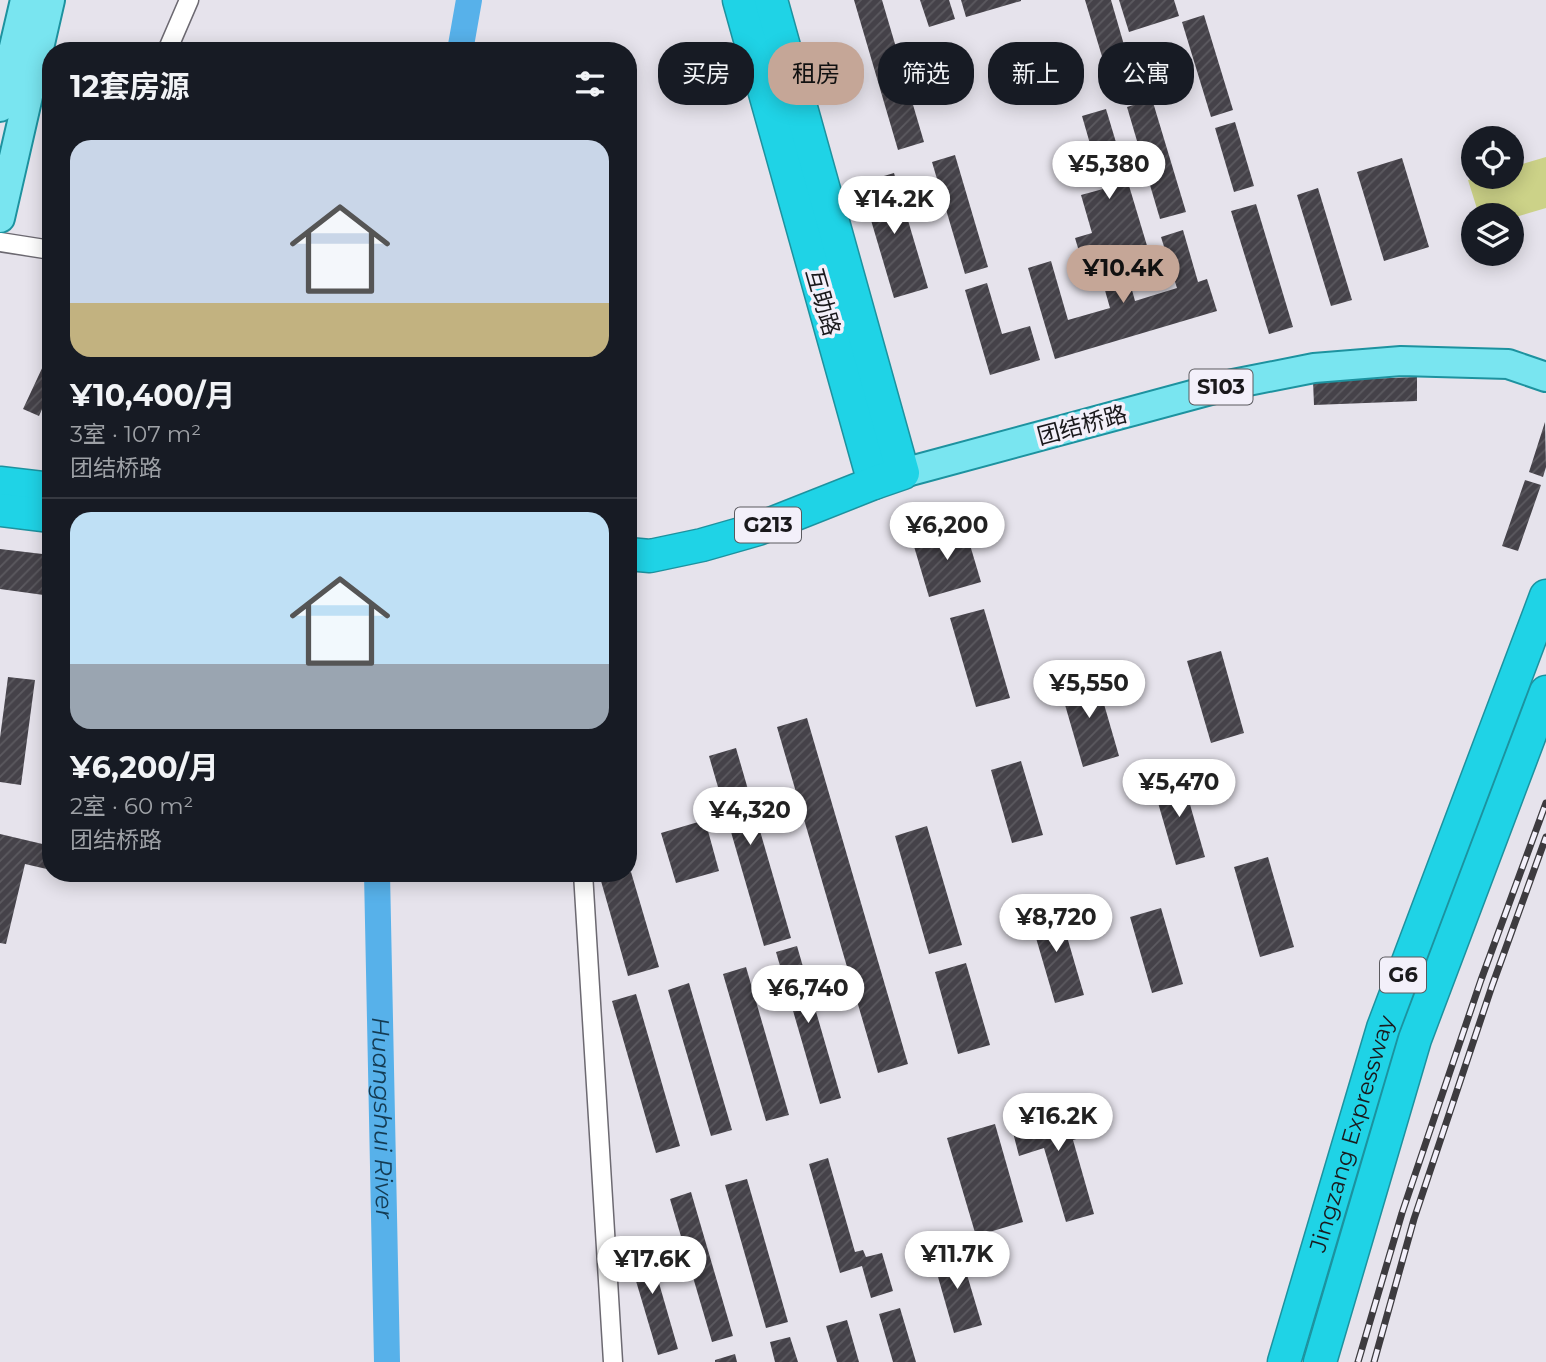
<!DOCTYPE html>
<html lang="zh">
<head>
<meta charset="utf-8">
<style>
  body { margin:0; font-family:Montserrat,"Noto Sans SC",sans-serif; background:#242831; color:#f1f3f6; height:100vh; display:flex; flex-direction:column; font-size:26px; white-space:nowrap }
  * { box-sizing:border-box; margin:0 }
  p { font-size:23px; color:#9ea1a6 }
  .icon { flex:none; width:38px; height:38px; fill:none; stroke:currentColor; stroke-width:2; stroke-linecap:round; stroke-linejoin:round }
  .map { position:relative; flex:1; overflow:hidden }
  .sheet { position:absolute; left:42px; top:42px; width:595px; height:840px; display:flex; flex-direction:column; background:#171b24; border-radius:28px; box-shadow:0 4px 18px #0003 }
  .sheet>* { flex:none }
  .top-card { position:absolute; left:658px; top:42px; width:665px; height:63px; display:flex; gap:14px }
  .fabs { position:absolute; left:1461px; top:126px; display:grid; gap:14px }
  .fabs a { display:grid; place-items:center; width:63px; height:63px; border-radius:50%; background:#171b24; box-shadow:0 4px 18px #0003; font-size:35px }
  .price { position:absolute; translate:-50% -60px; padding:0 16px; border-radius:24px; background:#fff; color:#222; font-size:23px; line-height:46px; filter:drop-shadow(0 2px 4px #0008) }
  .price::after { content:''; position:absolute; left:50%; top:42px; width:21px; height:16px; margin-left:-10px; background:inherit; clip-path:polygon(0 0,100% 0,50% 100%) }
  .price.active { background:#c5a697; color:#111 }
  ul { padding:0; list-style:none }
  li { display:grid; align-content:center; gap:14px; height:371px; padding:0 28px }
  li+li { border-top:2px solid #363941 }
  li span { display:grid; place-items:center; height:217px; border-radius:21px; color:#555 }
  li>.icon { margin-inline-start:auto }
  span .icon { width:126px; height:126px; fill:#fffc; stroke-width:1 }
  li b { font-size:30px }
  h2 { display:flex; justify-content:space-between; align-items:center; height:84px; padding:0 28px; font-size:30px }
  .chip { padding:0 24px; border-radius:28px; background:#171b24; box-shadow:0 4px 18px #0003; font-size:24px; line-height:63px }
  .chip.active { background:#c5a697; color:#111 }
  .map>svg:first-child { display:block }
</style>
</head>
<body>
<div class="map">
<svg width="1546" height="1362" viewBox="0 0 1546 1362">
  <defs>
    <pattern id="building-hatch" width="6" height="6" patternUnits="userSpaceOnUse" patternTransform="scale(1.75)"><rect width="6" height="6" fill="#454249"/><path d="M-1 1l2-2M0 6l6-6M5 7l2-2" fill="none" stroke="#5c5a60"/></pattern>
  </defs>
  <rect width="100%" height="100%" fill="#e6e3ec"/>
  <path fill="#ccd288" d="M 1546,157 L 1546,208 L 1512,218 L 1512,215 L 1479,215 L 1468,180 L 1480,177 L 1512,177 L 1512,167 Z"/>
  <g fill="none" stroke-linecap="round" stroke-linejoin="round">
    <g stroke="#57b1ea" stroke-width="26">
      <path d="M 460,51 L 469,0"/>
      <path id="s1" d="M 377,873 L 387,1362"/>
    </g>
  </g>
  <path fill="url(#building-hatch)" d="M 854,0 L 882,0 L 924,142 L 898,150 Z
    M 920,0 L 949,0 L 955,19 L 929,27 Z
    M 961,0 L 1021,0 L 1021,1 L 966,17 Z
    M 1085,0 L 1111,0 L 1133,76 L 1110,83 Z
    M 1119,0 L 1174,0 L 1179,16 L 1129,32 Z
    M 1204,15 L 1233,110 L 1211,117 L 1182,22 Z
    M 1152,99 L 1186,212 L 1160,219 L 1127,107 Z
    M 1106,109 L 1148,249 L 1084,268 L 1075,238 L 1092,233 L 1081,195 L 1103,189 L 1082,116 Z
    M 1235,122 L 1254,186 L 1234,192 L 1215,128 Z
    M 955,155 L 988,267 L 965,274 L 932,162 Z
    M 1402,158 L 1429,247 L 1384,261 L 1357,172 Z
    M 894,173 L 928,288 L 894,298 L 860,183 Z
    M 1318,188 L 1352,300 L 1331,306 L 1297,195 Z
    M 1256,204 L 1293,327 L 1269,334 L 1231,211 Z
    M 1183,230 L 1198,282 L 1207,279 L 1217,311 L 1055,359 L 1028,268 L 1051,261 L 1068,320 L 1110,308 L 1102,280 L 1127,272 L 1135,301 L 1177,288 L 1161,237 Z
    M 987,283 L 1002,334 L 1030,326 L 1040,360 L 990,375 L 965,290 Z
    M 51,349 L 51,389 L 39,416 L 23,409 Z
    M 1417,377 L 1417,401 L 1314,405 L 1313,381 Z
    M 1545,422 L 1546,467 L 1543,477 L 1529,472 Z
    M 1525,480 L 1541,485 L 1518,551 L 1502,546 Z
    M 965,528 L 981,582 L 929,597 L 913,543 Z
    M 0,549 L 51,555 L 51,596 L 0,589 Z
    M 984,609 L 1010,698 L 976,707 L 950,618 Z
    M 1221,651 L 1244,733 L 1211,743 L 1187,661 Z
    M 1095,673 L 1119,756 L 1083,767 L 1059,684 Z
    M 8,677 L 35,680 L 21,785 L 0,782 L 0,738 Z
    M 807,718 L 908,1064 L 878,1073 L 777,727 Z
    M 736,748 L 791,938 L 764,946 L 709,756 Z
    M 1021,761 L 1043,835 L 1012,843 L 991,770 Z
    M 1181,773 L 1205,857 L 1176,865 L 1152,782 Z
    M 705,820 L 719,871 L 676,883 L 661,833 Z
    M 927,826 L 962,945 L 929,954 L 895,836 Z
    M 0,834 L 51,846 L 51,870 L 25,864 L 6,944 L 0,943 Z
    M 1268,857 L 1294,947 L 1260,957 L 1234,867 Z
    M 631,872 L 659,967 L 628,976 L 601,881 Z
    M 1058,906 L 1084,995 L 1055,1003 L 1029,914 Z
    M 1161,908 L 1183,984 L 1152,993 L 1130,917 Z
    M 797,946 L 841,1098 L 820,1104 L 776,952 Z
    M 966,963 L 990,1045 L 958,1054 L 935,972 Z
    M 746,967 L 789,1115 L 766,1121 L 723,974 Z
    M 689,983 L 732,1130 L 711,1136 L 668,990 Z
    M 636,994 L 680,1146 L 656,1153 L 612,1001 Z
    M 1077,1101 L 1087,1136 L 1073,1140 L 1094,1214 L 1066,1222 L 1044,1148 L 1019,1156 L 1010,1121 Z
    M 995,1124 L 1023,1222 L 976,1236 L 947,1138 Z
    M 828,1158 L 855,1252 L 863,1250 L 866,1257 L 882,1253 L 893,1291 L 871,1298 L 862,1266 L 840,1273 L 809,1164 Z
    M 747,1179 L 788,1322 L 766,1328 L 725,1185 Z
    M 691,1192 L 733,1336 L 712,1342 L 670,1199 Z
    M 646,1238 L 678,1349 L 658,1355 L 625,1244 Z
    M 959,1248 L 982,1325 L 954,1333 L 932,1256 Z
    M 900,1308 L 916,1362 L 893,1362 L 879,1314 Z
    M 847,1320 L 859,1362 L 837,1362 L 826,1326 Z
    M 790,1337 L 798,1362 L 775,1362 L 770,1342 Z
    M 735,1354 L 737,1362 L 715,1362 L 715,1360 Z"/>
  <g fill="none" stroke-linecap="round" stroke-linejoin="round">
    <defs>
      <path id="street" d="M 167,51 L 189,0
        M 0,242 L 51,250
        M 583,873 L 613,1362"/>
      <path id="primary" d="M 0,107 L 25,0
        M 0,218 L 50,0
        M 903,473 L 1233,384 L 1314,368 L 1401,361 L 1508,364 L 1546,377"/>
      <g id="highway">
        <path d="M 739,0 L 874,483"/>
        <path d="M 0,483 L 51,489"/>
        <path d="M 0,510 L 51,516"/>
        <path d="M 628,554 L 650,556 L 702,545 L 758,529 L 874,483 L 903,473 L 771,0"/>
        <path id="s2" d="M 1284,1362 L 1383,1028 L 1546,596"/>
        <path d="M 1320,1362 L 1415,1039 L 1546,692"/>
      </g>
    </defs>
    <use href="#street" stroke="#6c6971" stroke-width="21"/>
    <use href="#primary" stroke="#1d929f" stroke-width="32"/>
    <use href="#highway" stroke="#1d929f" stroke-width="35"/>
    <use href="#street" stroke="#fff" stroke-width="18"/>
    <use href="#primary" stroke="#79e5f0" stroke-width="28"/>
    <use href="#highway" stroke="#1fd3e6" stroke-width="32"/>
    <defs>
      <path id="rail" d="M 1358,1362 L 1402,1213 L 1481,980 L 1546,803
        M 1374,1362 L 1414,1219 L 1492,986 L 1546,837"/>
    </defs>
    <use href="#rail" stroke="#3d3b3f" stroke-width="7"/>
    <use href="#rail" stroke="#f3f0fa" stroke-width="4.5" stroke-dasharray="13" stroke-linecap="butt"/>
  </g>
  <g text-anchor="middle" stroke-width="7" stroke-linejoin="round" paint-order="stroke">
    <g fill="#f3f0fa" stroke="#5b5a5f" stroke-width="2">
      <rect x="1189.5" y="369.5" width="63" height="35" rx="5"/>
      <rect x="735" y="507.5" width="66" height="35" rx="5"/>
      <rect x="1380" y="957.5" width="46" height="35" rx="5"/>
    </g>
    <g font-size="21" font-weight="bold" fill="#1a191c">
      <text x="1221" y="394">S103</text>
      <text x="768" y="532">G213</text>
      <text x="1403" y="982">G6</text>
    </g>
    <g font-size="23" fill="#1a191c" stroke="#f3f0fa">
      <text transform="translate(823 302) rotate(74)" y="8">互助路</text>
      <text transform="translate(1082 425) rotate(-15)" y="8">团结桥路</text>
      <text dy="8" stroke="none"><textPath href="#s2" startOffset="238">Jingzang Expressway</textPath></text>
    </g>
    <g font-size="24" font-style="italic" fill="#143b53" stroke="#f3f0fa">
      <text dy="8" stroke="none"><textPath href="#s1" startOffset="245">Huangshui River</textPath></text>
    </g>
  </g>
</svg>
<div class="fabs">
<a><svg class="icon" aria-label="locate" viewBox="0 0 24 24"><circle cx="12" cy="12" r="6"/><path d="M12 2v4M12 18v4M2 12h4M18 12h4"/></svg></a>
<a><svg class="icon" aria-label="layers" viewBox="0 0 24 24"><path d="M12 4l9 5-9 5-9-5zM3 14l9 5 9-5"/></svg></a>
</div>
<b class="price" style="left:1109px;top:201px">¥5,380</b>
<b class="price" style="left:894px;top:236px">¥14.2K</b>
<b class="price active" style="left:1123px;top:305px">¥10.4K</b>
<b class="price" style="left:947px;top:562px">¥6,200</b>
<b class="price" style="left:1089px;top:720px">¥5,550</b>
<b class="price" style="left:1179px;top:819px">¥5,470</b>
<b class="price" style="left:750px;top:847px">¥4,320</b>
<b class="price" style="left:1056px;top:954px">¥8,720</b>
<b class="price" style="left:808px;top:1025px">¥6,740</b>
<b class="price" style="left:1058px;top:1153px">¥16.2K</b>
<b class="price" style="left:957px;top:1291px">¥11.7K</b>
<b class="price" style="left:652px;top:1296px">¥17.6K</b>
<div class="top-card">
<a class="chip">买房</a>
<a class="chip active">租房</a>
<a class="chip">筛选</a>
<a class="chip">新上</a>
<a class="chip">公寓</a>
</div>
<section class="sheet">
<h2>12套房源<svg class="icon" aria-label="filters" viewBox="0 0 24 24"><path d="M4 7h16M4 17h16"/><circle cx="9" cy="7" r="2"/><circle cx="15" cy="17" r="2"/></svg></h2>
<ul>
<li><span style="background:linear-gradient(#c9d6e8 75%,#c2b280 0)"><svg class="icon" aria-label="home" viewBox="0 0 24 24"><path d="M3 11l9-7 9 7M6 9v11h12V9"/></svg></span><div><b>¥10,400/月</b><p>3室 · 107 m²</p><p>团结桥路</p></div></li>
<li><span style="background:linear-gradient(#bfe0f5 70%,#9aa5b1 0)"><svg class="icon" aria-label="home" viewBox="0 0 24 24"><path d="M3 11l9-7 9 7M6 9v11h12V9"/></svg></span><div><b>¥6,200/月</b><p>2室 · 60 m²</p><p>团结桥路</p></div></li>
</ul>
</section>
</div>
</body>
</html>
